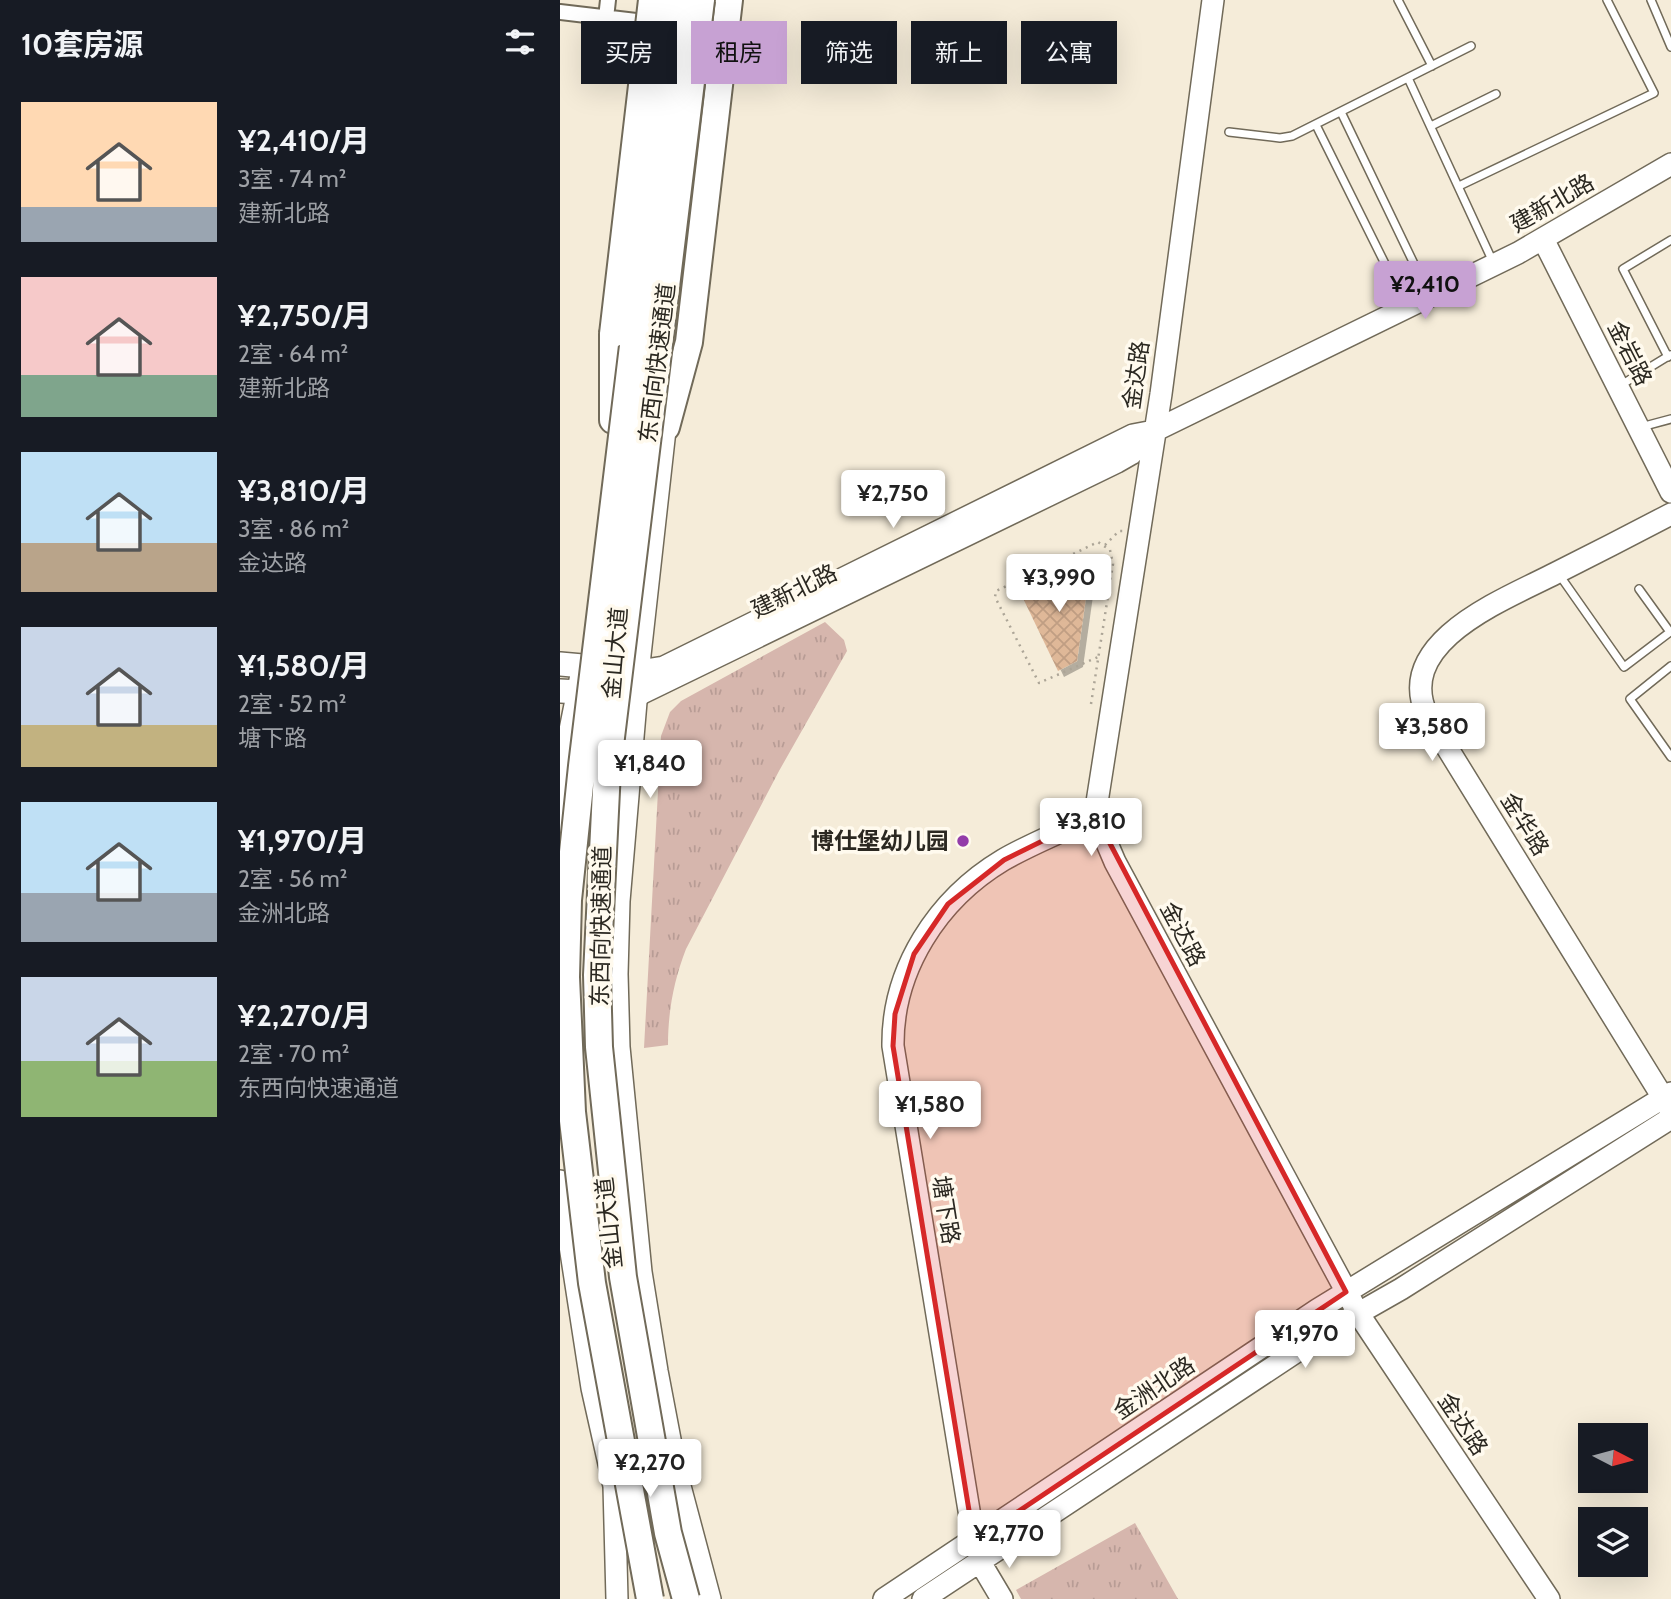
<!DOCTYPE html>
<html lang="zh">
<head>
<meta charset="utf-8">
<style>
  body { margin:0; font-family:Cabin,"Noto Sans SC",sans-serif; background:#242831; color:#f1f3f6; height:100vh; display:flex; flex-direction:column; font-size:26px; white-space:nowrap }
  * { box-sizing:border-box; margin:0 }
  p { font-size:23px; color:#9ea1a6 }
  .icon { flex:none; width:38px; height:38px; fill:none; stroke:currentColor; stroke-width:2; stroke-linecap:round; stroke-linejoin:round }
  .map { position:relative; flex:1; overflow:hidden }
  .details { display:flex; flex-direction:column; background:#171b24; width:560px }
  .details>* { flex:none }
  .hud { position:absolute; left:21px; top:21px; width:665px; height:63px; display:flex; gap:14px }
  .needle { width:46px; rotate:96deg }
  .tools { position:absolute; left:1018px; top:1423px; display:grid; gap:14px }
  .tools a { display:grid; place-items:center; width:70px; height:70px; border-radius:0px; background:#171b24; box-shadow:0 7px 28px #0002; font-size:35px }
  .price { position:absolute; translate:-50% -60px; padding:0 16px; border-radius:7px; background:#fff; color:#222; font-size:23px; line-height:46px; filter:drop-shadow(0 2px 4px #0008) }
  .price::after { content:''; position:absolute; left:50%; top:42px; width:21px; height:16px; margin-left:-10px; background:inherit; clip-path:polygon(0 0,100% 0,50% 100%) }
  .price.active { background:#c7a1d3; color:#111 }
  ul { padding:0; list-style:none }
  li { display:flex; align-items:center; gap:21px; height:175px; padding:0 21px }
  li span { display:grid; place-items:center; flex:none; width:196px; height:140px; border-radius:0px; color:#555 }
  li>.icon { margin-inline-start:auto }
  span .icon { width:84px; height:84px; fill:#fffc; stroke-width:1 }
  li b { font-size:30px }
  h2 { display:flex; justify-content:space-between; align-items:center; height:84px; padding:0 21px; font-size:30px }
  .pill { padding:0 24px; border-radius:0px; background:#171b24; box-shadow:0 7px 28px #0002; font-size:24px; line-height:63px }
  .pill.active { background:#c7a1d3; color:#111 }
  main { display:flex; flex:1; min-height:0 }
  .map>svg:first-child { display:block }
</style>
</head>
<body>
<main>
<section class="details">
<h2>10套房源<svg class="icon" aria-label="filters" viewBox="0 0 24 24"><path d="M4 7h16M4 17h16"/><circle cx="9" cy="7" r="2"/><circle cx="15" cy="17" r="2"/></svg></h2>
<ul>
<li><span style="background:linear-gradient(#ffd9b3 75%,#9aa5b1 0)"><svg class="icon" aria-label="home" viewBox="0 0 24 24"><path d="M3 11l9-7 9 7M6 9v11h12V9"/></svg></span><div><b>¥2,410/月</b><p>3室 · 74 m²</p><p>建新北路</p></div></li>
<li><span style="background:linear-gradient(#f6c9c9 70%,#7fa58c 0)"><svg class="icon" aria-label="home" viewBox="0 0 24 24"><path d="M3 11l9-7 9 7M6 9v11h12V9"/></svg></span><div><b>¥2,750/月</b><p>2室 · 64 m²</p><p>建新北路</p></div></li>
<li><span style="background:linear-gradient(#bfe0f5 65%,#b9a48a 0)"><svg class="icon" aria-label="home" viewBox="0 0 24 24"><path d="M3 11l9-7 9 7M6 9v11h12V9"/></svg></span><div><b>¥3,810/月</b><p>3室 · 86 m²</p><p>金达路</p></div></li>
<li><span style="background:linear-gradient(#c9d6e8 70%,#c2b280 0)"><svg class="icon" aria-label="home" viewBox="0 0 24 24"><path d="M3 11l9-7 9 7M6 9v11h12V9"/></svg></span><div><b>¥1,580/月</b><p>2室 · 52 m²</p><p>塘下路</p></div></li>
<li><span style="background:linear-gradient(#bfe0f5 65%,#9aa5b1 0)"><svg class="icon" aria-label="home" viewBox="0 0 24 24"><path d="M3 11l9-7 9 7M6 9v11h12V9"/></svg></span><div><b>¥1,970/月</b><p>2室 · 56 m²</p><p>金洲北路</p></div></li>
<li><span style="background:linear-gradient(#c9d6e8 60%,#8fb573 0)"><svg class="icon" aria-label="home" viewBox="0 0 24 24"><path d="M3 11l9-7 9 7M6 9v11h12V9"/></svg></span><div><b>¥2,270/月</b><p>2室 · 70 m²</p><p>东西向快速通道</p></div></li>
</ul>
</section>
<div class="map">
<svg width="1111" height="1599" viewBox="0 0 1111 1599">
  <defs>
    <pattern id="grass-tufts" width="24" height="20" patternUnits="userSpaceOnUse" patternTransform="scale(1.75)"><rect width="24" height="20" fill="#d6b6ad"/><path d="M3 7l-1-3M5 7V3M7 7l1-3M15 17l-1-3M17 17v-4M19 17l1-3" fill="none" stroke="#b89c95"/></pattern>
    <pattern id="building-cross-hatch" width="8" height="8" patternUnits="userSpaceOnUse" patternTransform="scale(1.75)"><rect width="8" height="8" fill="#dfb898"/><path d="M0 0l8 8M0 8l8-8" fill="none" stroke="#c09e83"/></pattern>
    <filter id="shadow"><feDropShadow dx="6" dy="6" stdDeviation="0" flood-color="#0004"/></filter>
  </defs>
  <rect width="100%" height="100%" fill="#f5ecd9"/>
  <path fill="url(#grass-tufts)" d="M 265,622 L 284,640 L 287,651 L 219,771 L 126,949 C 114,980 108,1011 108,1045 L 84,1048 L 101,736 L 110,712 L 121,701 Z
    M 575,1523 L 618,1599 L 461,1599 L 456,1590 Z"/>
  <path fill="url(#building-cross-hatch)" filter="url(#shadow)" d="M 515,568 L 528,583 L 517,661 L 498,671 L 460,592 Z"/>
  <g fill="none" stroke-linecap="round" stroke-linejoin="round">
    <defs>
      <path id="lane" d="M 838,0 L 872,66
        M 1091,0 L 1111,47
        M 848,78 L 933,262
        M 781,112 L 869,295
        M 756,125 L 846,306
        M 871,126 L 936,94
        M 669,132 L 720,138 L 732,136 L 911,46
        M 899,186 L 1094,93 L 1047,0
        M 1108,357 L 1063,269 L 1111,240
        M 1061,385 L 1110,355
        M 1081,427 L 1111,419
        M 998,573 L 1064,667 L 1110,632 L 1079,589
        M 1111,666 L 1070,699 L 1111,757"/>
      <path id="street" d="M 0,12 L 93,23
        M 46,18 L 48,0"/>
      <path id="secondary" d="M 653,0 L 601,394 L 535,815 L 555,862 L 798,1313 L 989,1599
        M 983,239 L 1111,492
        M 107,412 L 80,655 L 59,901 L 57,974 L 59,1047 L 81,1272 L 97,1371 L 116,1471 L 150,1599
        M 79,671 L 104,667 L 573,435 L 594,431 L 958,253 L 1111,164
        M 78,695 L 557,462 L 571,454 L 593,432
        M 0,822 L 8,740 L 21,675
        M 1110,1109 L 867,715 C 833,641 946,599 996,573 C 1034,554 1073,534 1111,514
        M 0,1181 L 32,1388 L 54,1486 L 57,1599
        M 414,1541 L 333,1046 C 332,969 378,899 443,860 C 472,843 505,831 535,815
        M 420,1562 L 442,1599
        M 324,1599 L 757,1310 L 1111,1093
        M 363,1599 L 769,1330 L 841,1289 L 1111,1118"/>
      <path id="primary" d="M 0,664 L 79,671
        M 0,691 L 78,695"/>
      <path id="highway" d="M 53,420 L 53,334
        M 106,427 L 129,342 L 169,0"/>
    </defs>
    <use href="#lane" stroke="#716a59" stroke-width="10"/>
    <use href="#street" stroke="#716a59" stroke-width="18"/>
    <use href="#secondary" stroke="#716a59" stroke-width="24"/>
    <use href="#primary" stroke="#716a59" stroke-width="26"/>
    <use href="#highway" stroke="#716a59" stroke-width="30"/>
    <path stroke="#aca597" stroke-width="2.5" stroke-dasharray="2 5" stroke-linecap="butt" d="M 545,545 L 559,531 L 564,531
      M 531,704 L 553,564 L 550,550 L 538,542 L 436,591 L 435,597 L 479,683 L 538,657"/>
    <use href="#lane" stroke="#fff" stroke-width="7"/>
    <use href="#street" stroke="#fff" stroke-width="14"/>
    <use href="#secondary" stroke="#fff" stroke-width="21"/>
    <use href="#primary" stroke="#fff" stroke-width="23"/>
    <use href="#highway" stroke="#fff" stroke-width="26"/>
    <defs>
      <path id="highway-bridge" d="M 53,334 L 92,0
        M 90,1599 L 32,1283 L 12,1112 L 6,977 L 8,900 L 22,766 L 115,0
        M 126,1599 L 108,1533 L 63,1277 L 39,1047 L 37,975 L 47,770 L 141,0"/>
    </defs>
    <use href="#highway-bridge" stroke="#716a59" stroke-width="30" stroke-linecap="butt"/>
    <use href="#highway-bridge" stroke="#fff" stroke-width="26"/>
  </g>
  <path fill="#d62828" fill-opacity="0.2" stroke="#d62828" stroke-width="5" stroke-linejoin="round" d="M 535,815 L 786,1292 L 414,1541 L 333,1046 L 335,1014 L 354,954 L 388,904 L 444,860 Z"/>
  <circle fill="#933ca9" stroke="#fffaee" stroke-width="2.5" cx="403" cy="841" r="7"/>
  <g text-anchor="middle" stroke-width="7" stroke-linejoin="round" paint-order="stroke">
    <g font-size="23" fill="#2b2821" stroke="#fffaee">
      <text transform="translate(992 203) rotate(-30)" y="8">建新北路</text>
      <text transform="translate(1070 353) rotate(63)" y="8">金岩路</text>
      <text transform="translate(97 363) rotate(-83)" y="8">东西向快速通道</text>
      <text transform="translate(576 375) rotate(-82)" y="8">金达路</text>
      <text transform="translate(234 591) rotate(-26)" y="8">建新北路</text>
      <text transform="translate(55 653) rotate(-85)" y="8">金山大道</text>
      <text transform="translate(965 824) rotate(58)" y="8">金华路</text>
      <text transform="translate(41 926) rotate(-89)" y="8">东西向快速通道</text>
      <text transform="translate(623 934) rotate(62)" y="8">金达路</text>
      <text transform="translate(386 1210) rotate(81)" y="8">塘下路</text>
      <text transform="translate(49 1223) rotate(-96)" y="8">金山大道</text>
      <text transform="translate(594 1388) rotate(-34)" y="8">金洲北路</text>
      <text transform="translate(903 1424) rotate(56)" y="8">金达路</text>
    </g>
    <g font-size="23" font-weight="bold" fill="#2b2821" stroke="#fffaee" text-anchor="end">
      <text x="389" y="849">博仕堡幼儿园</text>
    </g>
  </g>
</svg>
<div class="tools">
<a><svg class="needle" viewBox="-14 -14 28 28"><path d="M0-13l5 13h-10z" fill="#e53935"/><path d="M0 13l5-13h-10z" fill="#9ea1a6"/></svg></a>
<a><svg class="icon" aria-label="layers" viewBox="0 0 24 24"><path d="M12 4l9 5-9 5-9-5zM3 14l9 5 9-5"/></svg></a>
</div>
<b class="price active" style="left:865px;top:321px">¥2,410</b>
<b class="price" style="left:333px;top:530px">¥2,750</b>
<b class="price" style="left:499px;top:614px">¥3,990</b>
<b class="price" style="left:872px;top:763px">¥3,580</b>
<b class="price" style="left:90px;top:800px">¥1,840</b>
<b class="price" style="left:531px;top:858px">¥3,810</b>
<b class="price" style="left:370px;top:1141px">¥1,580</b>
<b class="price" style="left:745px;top:1370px">¥1,970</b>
<b class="price" style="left:90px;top:1499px">¥2,270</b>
<b class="price" style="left:449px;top:1570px">¥2,770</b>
<div class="hud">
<a class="pill">买房</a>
<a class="pill active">租房</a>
<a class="pill">筛选</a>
<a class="pill">新上</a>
<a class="pill">公寓</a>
</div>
</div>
</main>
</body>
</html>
